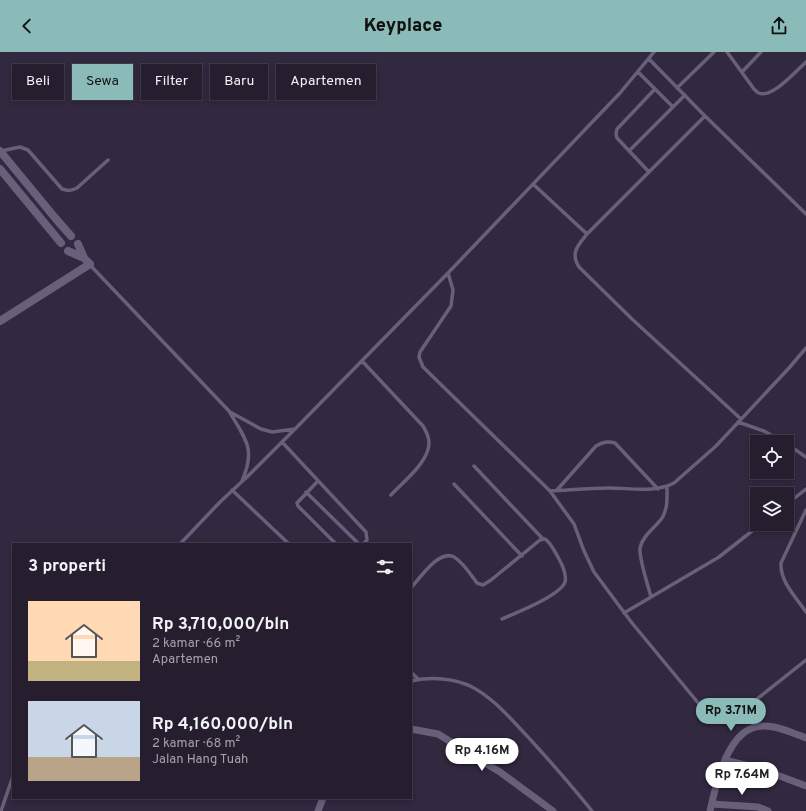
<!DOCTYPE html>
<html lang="id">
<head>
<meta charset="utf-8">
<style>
  body { margin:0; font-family:Overpass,sans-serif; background:#322b3b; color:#f1f3f6; height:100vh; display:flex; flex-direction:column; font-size:15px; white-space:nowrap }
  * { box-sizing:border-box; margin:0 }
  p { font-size:13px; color:#a4a2aa }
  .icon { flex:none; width:22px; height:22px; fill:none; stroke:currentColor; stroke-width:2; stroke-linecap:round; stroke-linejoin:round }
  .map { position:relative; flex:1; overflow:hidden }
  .sheet { position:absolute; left:12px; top:491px; width:400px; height:256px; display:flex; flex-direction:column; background:#261e2f; border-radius:0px; box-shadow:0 2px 6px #0003,0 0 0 1px #423c4b }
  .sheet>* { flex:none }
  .hud { position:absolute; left:12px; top:12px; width:400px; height:36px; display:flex; gap:8px }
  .buttons { position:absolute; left:750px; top:383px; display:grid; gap:8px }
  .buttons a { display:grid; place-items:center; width:44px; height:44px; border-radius:0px; background:#261e2f; box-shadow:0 2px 6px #0003,0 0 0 1px #423c4b; font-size:20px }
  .price { position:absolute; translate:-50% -34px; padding:0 9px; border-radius:14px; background:#fff; color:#222; font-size:13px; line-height:26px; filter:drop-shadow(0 1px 2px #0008) }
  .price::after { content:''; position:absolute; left:50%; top:24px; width:12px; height:9px; margin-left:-6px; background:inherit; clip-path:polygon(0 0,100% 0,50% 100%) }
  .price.current { background:#8bbbb9; color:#111 }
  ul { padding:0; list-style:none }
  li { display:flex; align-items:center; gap:12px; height:100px; padding:0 16px }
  li span { display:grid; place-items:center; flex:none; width:112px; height:80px; border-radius:0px; color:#555 }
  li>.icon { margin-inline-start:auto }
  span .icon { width:48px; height:48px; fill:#fffc; stroke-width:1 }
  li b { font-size:17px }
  h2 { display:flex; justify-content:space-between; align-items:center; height:48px; padding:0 16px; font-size:17px }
  .chip { padding:0 14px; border-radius:0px; background:#261e2f; box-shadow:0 2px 6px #0003,0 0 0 1px #423c4b; font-size:14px; line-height:36px }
  .chip.current { background:#8bbbb9; color:#111 }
  header { display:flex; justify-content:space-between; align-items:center; height:52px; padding:0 16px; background:#8bbbb9; color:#111; font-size:18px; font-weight:800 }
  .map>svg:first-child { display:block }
</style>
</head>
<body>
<header><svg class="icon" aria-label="back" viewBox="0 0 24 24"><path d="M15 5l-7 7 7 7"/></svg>Keyplace<svg class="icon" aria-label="share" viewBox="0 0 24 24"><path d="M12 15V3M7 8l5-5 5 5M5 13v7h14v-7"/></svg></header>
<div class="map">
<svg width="806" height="759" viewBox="0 0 806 759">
  <rect width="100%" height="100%" fill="#32283f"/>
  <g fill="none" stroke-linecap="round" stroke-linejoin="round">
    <path stroke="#6a5f7a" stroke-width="3.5" d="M 727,0 L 754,37 C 754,37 758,41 759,41 C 772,47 797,18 806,10
      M 649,7 L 705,64 L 806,162
      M 638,20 L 673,55
      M 742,20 L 761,0
      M 677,36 L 714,0
      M 705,64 L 587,182 C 578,193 570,201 579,215 L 632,267 L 741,367
      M 1,99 L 20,95 L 28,98 L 62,137 C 68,139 71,139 77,136 L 108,108
      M 629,99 L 685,43
      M 649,120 L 617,86 L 616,82 L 617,77 L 654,38
      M 533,132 L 587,182
      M 90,213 L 229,359 C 246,388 256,397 242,429
      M 448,221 L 453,238 L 451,254 L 420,300 L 419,305 L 423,315 L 550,439 L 574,472 L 584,499 L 594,520 L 632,571 L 709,664 C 722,671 724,670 737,663 L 806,608
      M 362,309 L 423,374 C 426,379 429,385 429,391 C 429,410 403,430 391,443
      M 230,360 L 261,377 L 272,380 L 295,377
      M 738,370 L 764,379 L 783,390
      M 282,390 L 366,480 L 367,488 L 363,492
      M 787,392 L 806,405
      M 474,414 L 543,487
      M 318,429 L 297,451 L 298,454 L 336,492
      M 454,432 L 522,504
      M 232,438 L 289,492
      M 557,438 L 596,394 C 603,390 607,389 615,391 L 658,437
      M 550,439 C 570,438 590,436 609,436 C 631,436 655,441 674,431 L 716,394 L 789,316 L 806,296
      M 306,440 L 359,492
      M 787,452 L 806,437
      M 806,458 L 781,511 C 780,530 796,545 806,560
      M 180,492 L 220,450 L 248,424 L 295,377 L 448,221 L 620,41 L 654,0
      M 411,536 C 420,526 439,497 454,505 C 463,510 471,523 477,531 L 483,533 L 491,528 L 540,488 L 545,487 C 551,491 555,500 559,507 C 562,512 567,524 565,530 C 560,544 515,561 502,567
      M 651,545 C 648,533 639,507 640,496 C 642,484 656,475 662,466 C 668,456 667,446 667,435
      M 624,561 L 719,505 L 761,472
      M 411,620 L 418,627
      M 411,629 C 430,625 450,626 468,633 C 492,644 510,666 528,685 C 550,709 571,733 592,759
      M 1,759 L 13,724"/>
    <path stroke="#6a5f7a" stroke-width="7" d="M 411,677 L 438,682 L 500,720 L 553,759
      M 725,708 L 761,717 L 806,734
      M 712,752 L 758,755 L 768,759
      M 318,759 L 323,746
      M 710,759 C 716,732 728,673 764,674 C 778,674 793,681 806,686"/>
    <path stroke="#6a5f7a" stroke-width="8" d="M 0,99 L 56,167 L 71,184
      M 0,117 L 61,191
      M 68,199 L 84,206
      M 0,269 L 90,212 L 84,206 L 78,192"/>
  </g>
</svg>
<div class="buttons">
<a><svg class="icon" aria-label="locate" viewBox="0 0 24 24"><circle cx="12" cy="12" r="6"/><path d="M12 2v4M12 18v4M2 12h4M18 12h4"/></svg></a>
<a><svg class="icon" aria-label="layers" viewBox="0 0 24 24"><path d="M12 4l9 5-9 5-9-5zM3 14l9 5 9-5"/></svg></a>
</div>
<b class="price current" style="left:731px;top:680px">Rp 3.71M</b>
<b class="price" style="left:482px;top:720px">Rp 4.16M</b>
<b class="price" style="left:742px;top:744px">Rp 7.64M</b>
<div class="hud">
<a class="chip">Beli</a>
<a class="chip current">Sewa</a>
<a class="chip">Filter</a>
<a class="chip">Baru</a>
<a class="chip">Apartemen</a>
</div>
<section class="sheet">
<h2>3 properti<svg class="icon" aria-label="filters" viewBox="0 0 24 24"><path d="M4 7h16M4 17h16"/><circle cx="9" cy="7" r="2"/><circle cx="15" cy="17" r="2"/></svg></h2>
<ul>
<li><span style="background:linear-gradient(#ffd9b3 75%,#c2b280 0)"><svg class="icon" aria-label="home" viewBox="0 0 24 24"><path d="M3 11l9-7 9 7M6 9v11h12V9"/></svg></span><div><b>Rp 3,710,000/bln</b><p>2 kamar · 66 m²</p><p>Apartemen</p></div></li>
<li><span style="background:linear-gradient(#c9d6e8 70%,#b9a48a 0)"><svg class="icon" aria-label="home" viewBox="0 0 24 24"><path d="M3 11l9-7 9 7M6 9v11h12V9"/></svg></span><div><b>Rp 4,160,000/bln</b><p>2 kamar · 68 m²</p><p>Jalan Hang Tuah</p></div></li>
</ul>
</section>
</div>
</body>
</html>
